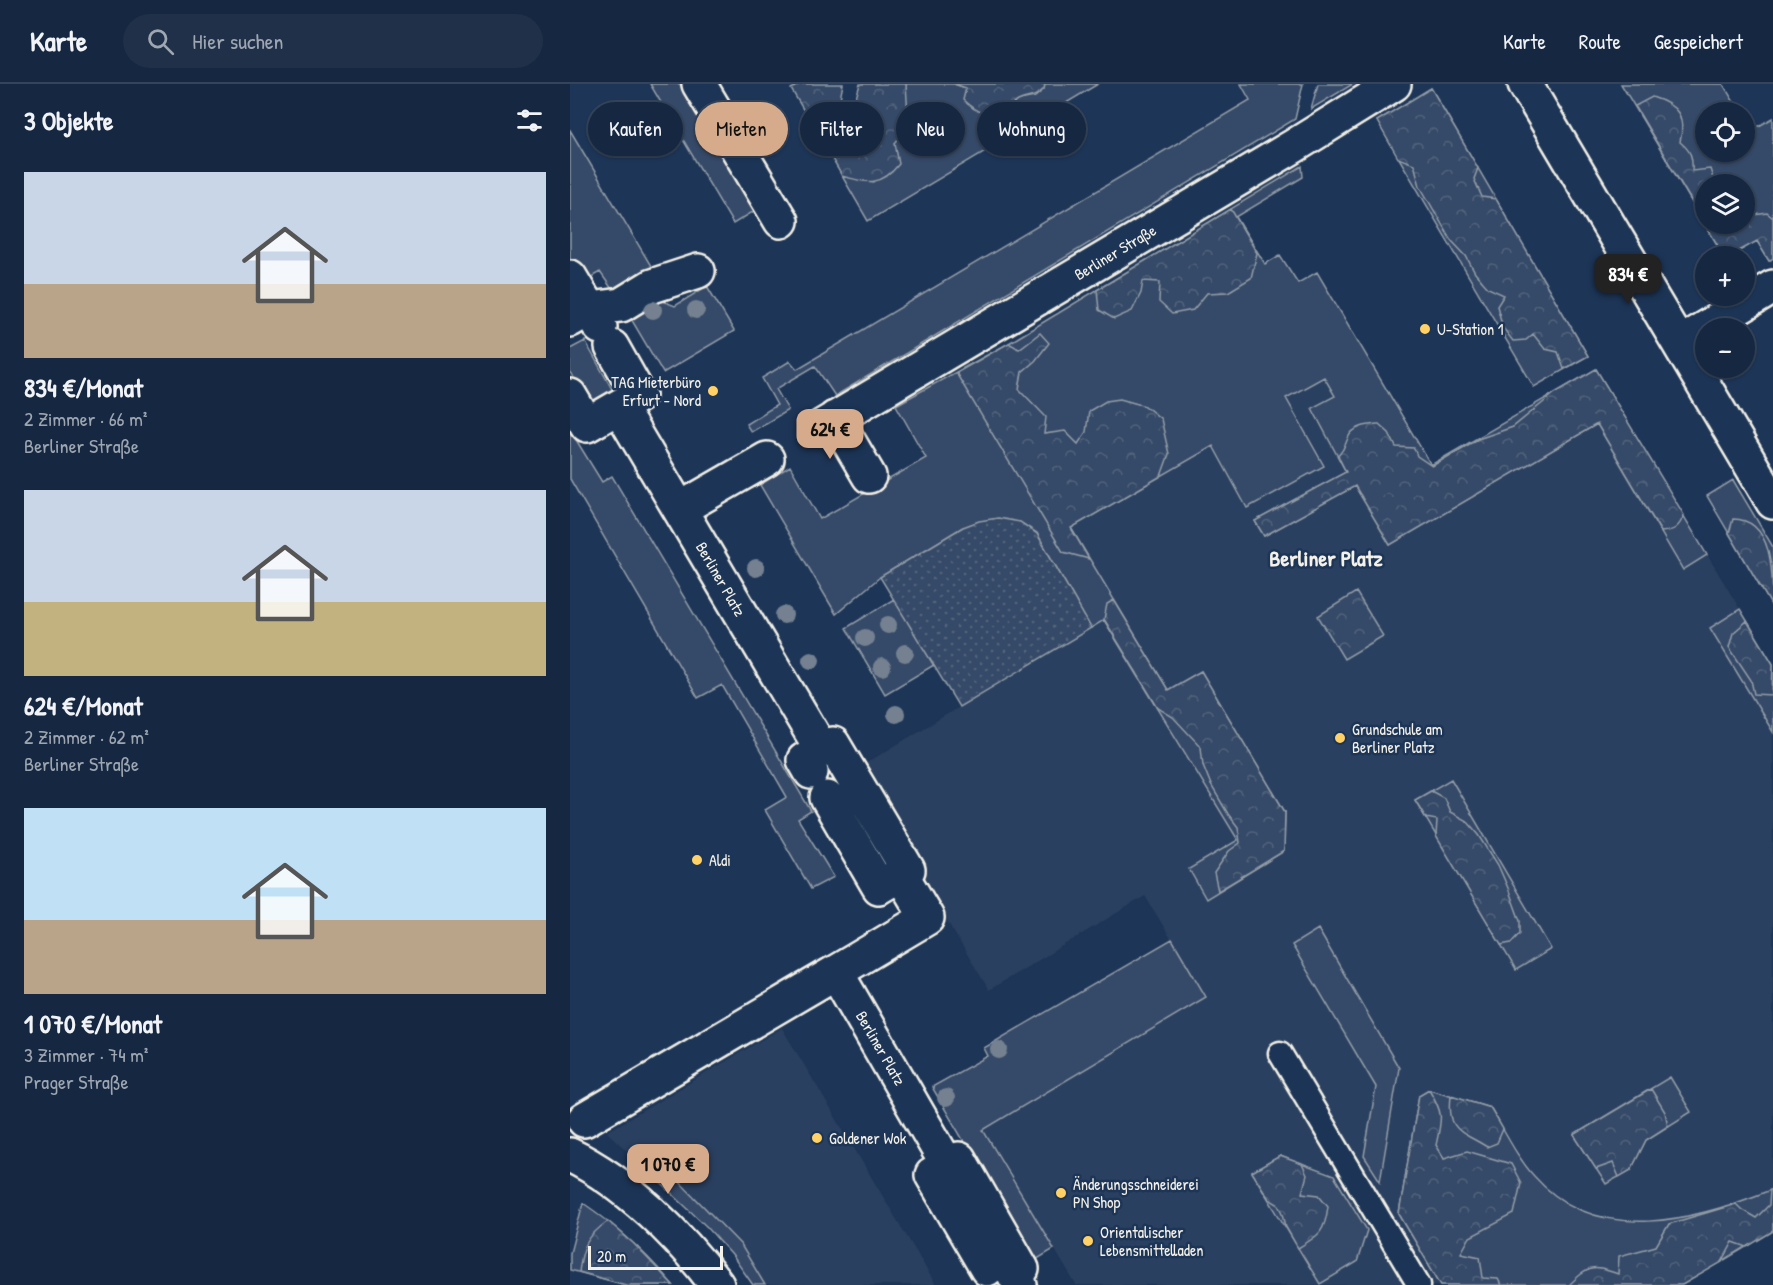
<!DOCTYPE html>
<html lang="de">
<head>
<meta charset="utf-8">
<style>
  body { margin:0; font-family:"Patrick Hand",sans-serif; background:#1f3048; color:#f1f3f6; height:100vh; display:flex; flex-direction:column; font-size:22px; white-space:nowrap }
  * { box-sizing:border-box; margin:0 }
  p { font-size:20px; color:#9ea6b1 }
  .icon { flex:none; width:33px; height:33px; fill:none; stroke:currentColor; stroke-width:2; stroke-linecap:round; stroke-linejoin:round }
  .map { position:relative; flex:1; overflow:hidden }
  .details { display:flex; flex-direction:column; background:#162841; width:570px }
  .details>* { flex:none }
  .hud { position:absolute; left:18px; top:18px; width:570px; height:54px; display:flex; gap:12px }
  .controls { position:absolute; left:1125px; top:18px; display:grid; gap:12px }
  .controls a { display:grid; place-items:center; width:60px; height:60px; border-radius:50%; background:#162841; box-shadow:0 2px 4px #0004,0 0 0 2px #35445a; font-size:30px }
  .scale { position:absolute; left:18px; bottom:15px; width:135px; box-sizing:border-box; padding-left:6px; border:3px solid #f4f1e8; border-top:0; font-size:16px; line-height:21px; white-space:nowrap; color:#f4f1e8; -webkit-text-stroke:4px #1d3557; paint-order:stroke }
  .price { position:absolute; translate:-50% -51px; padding:0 14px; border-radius:12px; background:#d6ab8b; color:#111; font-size:20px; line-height:39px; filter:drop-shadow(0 2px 3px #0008) }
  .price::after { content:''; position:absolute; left:50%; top:36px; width:18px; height:14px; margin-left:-9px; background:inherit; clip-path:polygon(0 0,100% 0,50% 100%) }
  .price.selected { background:#222; color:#fff }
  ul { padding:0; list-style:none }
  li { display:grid; align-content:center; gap:12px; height:318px; padding:0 24px }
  li span { display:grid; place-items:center; height:186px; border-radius:0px; color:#555 }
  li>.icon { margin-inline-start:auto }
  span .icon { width:108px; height:108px; fill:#fffc; stroke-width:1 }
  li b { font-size:26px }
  h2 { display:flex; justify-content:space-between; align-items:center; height:72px; padding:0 24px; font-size:26px }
  .pill { padding:0 21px; border-radius:27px; background:#162841; box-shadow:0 2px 4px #0004,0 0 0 2px #35445a; font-size:21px; line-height:54px }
  .pill.selected { background:#d6ab8b; color:#111 }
  header { display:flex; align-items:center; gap:36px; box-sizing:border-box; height:84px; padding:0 30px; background:#162841; border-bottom:2px solid #35445a }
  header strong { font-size:28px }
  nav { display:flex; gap:33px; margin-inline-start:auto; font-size:21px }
  .search { width:420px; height:54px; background:#1f3048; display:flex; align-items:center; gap:15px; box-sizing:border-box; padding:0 21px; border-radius:33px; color:#9ea6b1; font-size:22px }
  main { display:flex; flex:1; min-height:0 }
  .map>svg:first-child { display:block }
</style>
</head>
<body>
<header>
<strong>Karte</strong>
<div class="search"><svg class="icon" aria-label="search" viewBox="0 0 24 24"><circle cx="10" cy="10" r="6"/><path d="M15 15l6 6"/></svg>Hier suchen</div>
<nav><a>Karte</a><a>Route</a><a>Gespeichert</a></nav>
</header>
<main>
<section class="details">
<h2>3 Objekte<svg class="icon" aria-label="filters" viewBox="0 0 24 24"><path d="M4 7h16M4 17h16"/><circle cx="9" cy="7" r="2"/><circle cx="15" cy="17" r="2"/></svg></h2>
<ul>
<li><span style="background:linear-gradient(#c9d6e8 60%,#b9a48a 0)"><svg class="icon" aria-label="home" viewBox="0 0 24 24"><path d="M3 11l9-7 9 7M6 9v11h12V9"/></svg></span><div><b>834 €/Monat</b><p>2 Zimmer · 66 m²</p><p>Berliner Straße</p></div></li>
<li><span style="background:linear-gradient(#c9d6e8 60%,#c2b280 0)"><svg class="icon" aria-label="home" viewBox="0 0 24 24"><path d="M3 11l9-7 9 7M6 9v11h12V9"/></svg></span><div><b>624 €/Monat</b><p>2 Zimmer · 62 m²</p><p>Berliner Straße</p></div></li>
<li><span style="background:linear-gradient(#bfe0f5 60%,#b9a48a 0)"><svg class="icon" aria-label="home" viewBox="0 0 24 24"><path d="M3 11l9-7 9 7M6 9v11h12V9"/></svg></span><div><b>1 070 €/Monat</b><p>3 Zimmer · 74 m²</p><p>Prager Straße</p></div></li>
</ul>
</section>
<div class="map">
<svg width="1203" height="1201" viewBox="0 0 1203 1201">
  <defs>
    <pattern id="forest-crowns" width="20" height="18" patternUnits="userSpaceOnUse" patternTransform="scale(1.5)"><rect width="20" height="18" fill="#354a67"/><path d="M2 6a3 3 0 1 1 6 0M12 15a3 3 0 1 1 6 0" fill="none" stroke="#53657d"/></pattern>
    <pattern id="park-dots" width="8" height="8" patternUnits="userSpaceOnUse" patternTransform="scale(1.5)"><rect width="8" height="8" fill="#354a67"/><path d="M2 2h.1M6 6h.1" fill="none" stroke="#53657d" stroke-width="1.8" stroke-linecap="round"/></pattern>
  </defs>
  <rect width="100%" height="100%" fill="#1d3557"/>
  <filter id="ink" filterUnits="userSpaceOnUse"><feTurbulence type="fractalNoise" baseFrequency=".0167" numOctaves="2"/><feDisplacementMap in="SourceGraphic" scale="12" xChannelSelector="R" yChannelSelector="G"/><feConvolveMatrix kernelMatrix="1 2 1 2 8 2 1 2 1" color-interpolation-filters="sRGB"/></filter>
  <g filter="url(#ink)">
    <path fill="#2a4060" d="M 661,125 L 840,419 L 1036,303 L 1203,580 L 1203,1147 L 1112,1201 L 506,1201 L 413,1046 L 636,912 L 575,812 L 419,906 L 285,686 L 534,535 L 386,289 Z
      M 212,944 L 366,1201 L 183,1201 L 162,1171 L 137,1143 L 37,1048 Z"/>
    <path fill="#354a67" stroke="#949ea8" stroke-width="1.5" fill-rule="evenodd" d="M 80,0 L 110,0 L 186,126 L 163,140 Z
      M 336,0 L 384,0 L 396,4 L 436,26 L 449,16 L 465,13 L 474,5 L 475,0 L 528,0 L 298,137 L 272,92 L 304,98 L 325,59 L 336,9 Z
      M 671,0 L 733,0 L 725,35 L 265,312 L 245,282 L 206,305 L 218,326 L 181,348 L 176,340 L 207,321 L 192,294 L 220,277 L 227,285 L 680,16 Z
      M 748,0 L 783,0 L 741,25 Z
      M 1051,0 L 1153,0 L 1170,28 L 1136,28 L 1136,68 L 1174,68 L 1175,35 L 1182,46 L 1203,34 L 1203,174 L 1199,177 L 1187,157 L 1160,172 L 1154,172 ZM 1136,100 L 1174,100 L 1174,140 L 1136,140 Z
      M 861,4 L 1018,272 L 964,303 L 807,37 Z
      M 0,46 L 84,187 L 44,208 L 30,188 L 0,205 Z
      M 732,82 L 733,93 L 666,133 L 695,180 L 710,171 L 728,199 L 747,188 L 861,381 L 1026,285 L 1137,471 L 1113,486 L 1027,340 L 820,461 L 785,402 L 694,452 L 685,437 L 776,388 L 742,324 L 765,312 L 754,293 L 716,314 L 754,382 L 677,424 L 643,362 L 501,444 L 598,606 L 631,587 L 715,728 L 714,767 L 636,815 L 619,785 L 668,756 L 534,536 L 521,544 L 467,449 L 450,438 L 393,443 L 310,493 L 266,530 L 190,401 L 220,382 L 250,435 L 356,374 L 326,321 L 439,259 Z
      M 137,202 L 164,247 L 93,289 L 57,228 L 83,213 L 105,222 Z
      M 15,257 L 48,316 L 25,329 L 0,288 L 0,265 Z
      M 0,346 L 32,398 L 42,392 L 241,727 L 228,735 L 264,793 L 241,805 L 195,726 L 217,713 L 152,601 L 128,614 L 0,395 Z
      M 1163,396 L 1203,463 L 1203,524 L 1137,412 Z
      M 324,515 L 364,581 L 315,610 L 276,544 Z
      M 1170,525 L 1203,580 L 1203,648 L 1140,544 Z
      M 881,695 L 981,865 L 946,886 L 845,716 Z
      M 748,845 L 829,984 L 810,1097 L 794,1072 L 806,1003 L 722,861 Z
      M 602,855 L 636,913 L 413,1046 L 484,1165 L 464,1177 L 362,1003 L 418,972 L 414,964 Z
      M 1100,993 L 1121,1028 L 1076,1056 L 1061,1086 L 1036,1100 L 1004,1051 Z
      M 859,1005 L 920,1023 C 934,1046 946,1072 964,1092 C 1027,1164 1127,1136 1203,1105 L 1203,1147 L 1112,1201 L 871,1201 L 829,1130 L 849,1011 Z
      M 710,1072 L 764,1092 L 797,1146 L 787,1178 L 750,1200 L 682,1088 Z
      M 76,1085 L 99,1087 L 171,1161 L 195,1201 L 183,1201 L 162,1171 L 137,1143 Z
      M 13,1119 C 47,1142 77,1170 103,1201 L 56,1201 L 0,1186 L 0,1169 Z"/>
    <path fill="url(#forest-crowns)" stroke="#949ea8" stroke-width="1.5" d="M 230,0 L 273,0 C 269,19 266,42 252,57 L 221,5 Z
      M 290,0 L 336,0 C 337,23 342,41 325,59 L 329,80 C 311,103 298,99 272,92 L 261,73 L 274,56 Z
      M 384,0 L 475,0 L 474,5 C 462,16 460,11 448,17 C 444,19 441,24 436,26 C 419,36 406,28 393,16 L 396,4 Z
      M 861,4 L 908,84 L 904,95 L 912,113 L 926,115 L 1018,272 L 994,285 L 988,268 L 975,265 L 963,250 L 956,256 L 943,257 L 933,244 L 927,222 L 934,211 L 918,204 L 905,189 L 896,172 L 881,156 L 850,102 L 844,80 L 828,74 L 807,37 Z
      M 1082,13 C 1108,21 1116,32 1110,58 C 1121,67 1123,73 1122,87 L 1140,85 L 1145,100 L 1136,100 L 1136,140 L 1172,140 L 1173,143 L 1185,131 L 1197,129 L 1203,134 L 1203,174 L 1199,177 L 1187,157 L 1160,172 L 1154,172 L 1065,22 Z
      M 661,125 L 687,169 L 681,194 L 658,208 L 637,209 L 623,226 L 602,230 L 589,218 L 590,198 L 573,197 L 571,209 L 562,227 L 544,235 L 529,226 L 527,206 Z
      M 470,249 L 479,259 L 465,277 L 452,288 L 449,305 L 476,333 L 474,350 L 495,347 L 508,360 L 516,348 L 519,327 L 536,317 L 550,315 L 575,322 L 591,335 L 599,370 L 591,392 L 501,444 L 519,475 L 493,468 L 386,289 L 439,259 L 449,265 Z
      M 1026,285 L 1114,431 C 1109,444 1104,447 1091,448 L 1027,340 L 820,461 L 785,402 L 694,452 L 685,437 L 776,388 L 768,372 C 775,364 774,363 778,354 C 783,342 798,341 809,340 L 819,349 L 826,363 L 844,364 L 847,372 L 862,382 L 908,355 L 943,343 L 985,309 Z
      M 1163,435 C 1203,435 1203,489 1203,524 L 1159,449 Z
      M 786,508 L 813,552 L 774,575 L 748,532 Z
      M 544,516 L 598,606 L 631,587 L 715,728 L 714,767 L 648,807 L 644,789 L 659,767 L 670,759 L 668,743 L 658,730 L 641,701 L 633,681 L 631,663 L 603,633 L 588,624 L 534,535 L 537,520 Z
      M 1177,537 L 1203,580 L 1202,611 L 1184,610 L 1181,596 L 1159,563 L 1163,549 Z
      M 861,707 L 874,714 L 880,728 L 897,737 L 909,751 L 928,781 L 938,804 L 950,837 L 950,849 L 941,859 L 931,861 L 866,752 L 867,736 L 856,734 L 845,716 Z
      M 859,1005 C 874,1030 872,1034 866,1061 L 874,1074 L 897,1067 L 941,1080 L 951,1099 L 944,1130 L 900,1153 L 891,1169 L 910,1173 L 913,1194 L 928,1195 L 931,1201 L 871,1201 L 829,1130 L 849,1011 Z
      M 1081,1005 L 1095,1028 L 1098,1042 L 1076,1056 L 1061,1086 L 1049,1093 L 1043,1079 L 1026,1085 L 1004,1051 Z
      M 881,1011 L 920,1023 L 933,1045 L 927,1059 L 917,1063 C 890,1046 877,1048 881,1011 Z
      M 710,1072 L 732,1080 L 737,1091 L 732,1109 L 749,1111 L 758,1122 C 755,1148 750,1151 728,1164 L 716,1143 L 713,1129 L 709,1121 L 699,1115 L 682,1088 Z
      M 1203,1105 L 1203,1147 L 1177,1163 L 1163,1158 L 1152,1178 L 1112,1201 L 999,1201 C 1019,1182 1022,1181 1048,1190 L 1049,1172 L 1086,1162 L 1099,1140 L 1166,1120 L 1172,1126 L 1186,1134 L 1199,1121 L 1200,1106 Z
      M 38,1137 L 64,1160 L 103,1201 L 56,1201 L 9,1188 C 12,1163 17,1152 38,1137 Z"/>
    <path fill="url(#park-dots)" stroke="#949ea8" stroke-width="1.5" d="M 428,434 L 450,438 L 467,450 L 521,544 L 389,623 L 310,493 L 393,443 L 409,437 Z"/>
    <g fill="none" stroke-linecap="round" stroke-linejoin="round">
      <defs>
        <path id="service" d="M 710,969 L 849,1201"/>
        <path id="pedestrian" d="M 0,193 L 30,243
          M 0,236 L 19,225 L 51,221 L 82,202 L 128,187
          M 0,312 L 17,341 L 69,311 L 42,263
          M 49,323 L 252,666
          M 110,425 L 197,375
          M 241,688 L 234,676 L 263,660 L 338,786 L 331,790 L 357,834 L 266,888 L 378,1082 L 389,1075 L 452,1185 L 444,1190 L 450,1201
          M 257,714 L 309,803 L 331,790
          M 14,1036 L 266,888
          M 378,1082 L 362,1091 L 417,1185"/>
        <path id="minor" d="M 129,0 L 211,137
          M 955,0 L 1203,418
          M 1110,259 L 1203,203
          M 265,334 L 299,392
          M 251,343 L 724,62 L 824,0
          M 0,1071 C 56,1098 110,1152 147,1201"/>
      </defs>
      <use href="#service" stroke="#f4f1e8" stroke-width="27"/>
      <use href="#pedestrian" stroke="#f4f1e8" stroke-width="38"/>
      <use href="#minor" stroke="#f4f1e8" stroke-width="38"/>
      <use href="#service" stroke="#1d3557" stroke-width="22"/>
      <use href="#pedestrian" stroke="#1d3557" stroke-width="33"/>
      <use href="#minor" stroke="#1d3557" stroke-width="33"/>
    </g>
    <g fill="#748191">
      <circle cx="83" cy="226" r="9"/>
      <circle cx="126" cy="226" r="9"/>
      <circle cx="186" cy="484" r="9"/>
      <circle cx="214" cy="531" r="9"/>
      <circle cx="318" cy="541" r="9"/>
      <circle cx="295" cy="554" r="9"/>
      <circle cx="335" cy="569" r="9"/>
      <circle cx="241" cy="576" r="9"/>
      <circle cx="312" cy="583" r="9"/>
      <circle cx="326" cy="630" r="9"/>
      <circle cx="429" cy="966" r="9"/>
      <circle cx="376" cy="1014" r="9"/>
    </g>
  </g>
  <g fill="#ffd166" stroke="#1d3557" stroke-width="2">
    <circle cx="855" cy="245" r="6"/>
    <circle cx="143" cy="307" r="6"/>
    <circle cx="770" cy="654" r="6"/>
    <circle cx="127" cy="776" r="6"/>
    <circle cx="247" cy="1054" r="6"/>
    <circle cx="491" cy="1109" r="6"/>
    <circle cx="518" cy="1157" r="6"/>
  </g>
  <g text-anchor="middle" stroke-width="5" stroke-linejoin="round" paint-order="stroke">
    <g font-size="16" fill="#f4f1e8" stroke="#1d3557">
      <text transform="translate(545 168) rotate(-31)" y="6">Berliner Straße</text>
      <text transform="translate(151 495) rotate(60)" y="6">Berliner Platz</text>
      <text transform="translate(311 964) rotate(60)" y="6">Berliner Platz</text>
    </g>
    <g font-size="16" fill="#f4f1e8" stroke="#1d3557" text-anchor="start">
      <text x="867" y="251">U-Station 1</text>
      <text x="131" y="304" text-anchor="end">TAG Mieterbüro<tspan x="131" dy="18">Erfurt - Nord</tspan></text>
      <text x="782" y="651">Grundschule am<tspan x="782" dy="18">Berliner Platz</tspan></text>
      <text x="139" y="782">Aldi</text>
      <text x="259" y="1060">Goldener Wok</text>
      <text x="503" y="1106">Änderungsschneiderei<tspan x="503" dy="18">PN Shop</tspan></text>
      <text x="530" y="1154">Orientalischer<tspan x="530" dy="18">Lebensmittelladen</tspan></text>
    </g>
    <g font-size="22" font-weight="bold" fill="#f4f1e8" stroke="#1d3557">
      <text x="756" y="482">Berliner Platz</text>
    </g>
  </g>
</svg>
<div class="controls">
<a><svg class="icon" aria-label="locate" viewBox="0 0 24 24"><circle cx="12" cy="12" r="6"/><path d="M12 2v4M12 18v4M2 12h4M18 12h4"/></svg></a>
<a><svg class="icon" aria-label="layers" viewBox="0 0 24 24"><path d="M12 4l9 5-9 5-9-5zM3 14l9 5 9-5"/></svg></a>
<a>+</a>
<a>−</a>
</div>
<div class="scale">20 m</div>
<b class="price selected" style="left:1058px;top:221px">834 €</b>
<b class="price" style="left:260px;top:376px">624 €</b>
<b class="price" style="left:98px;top:1111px">1 070 €</b>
<div class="hud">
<a class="pill">Kaufen</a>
<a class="pill selected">Mieten</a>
<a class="pill">Filter</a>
<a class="pill">Neu</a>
<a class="pill">Wohnung</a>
</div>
</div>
</main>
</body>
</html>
